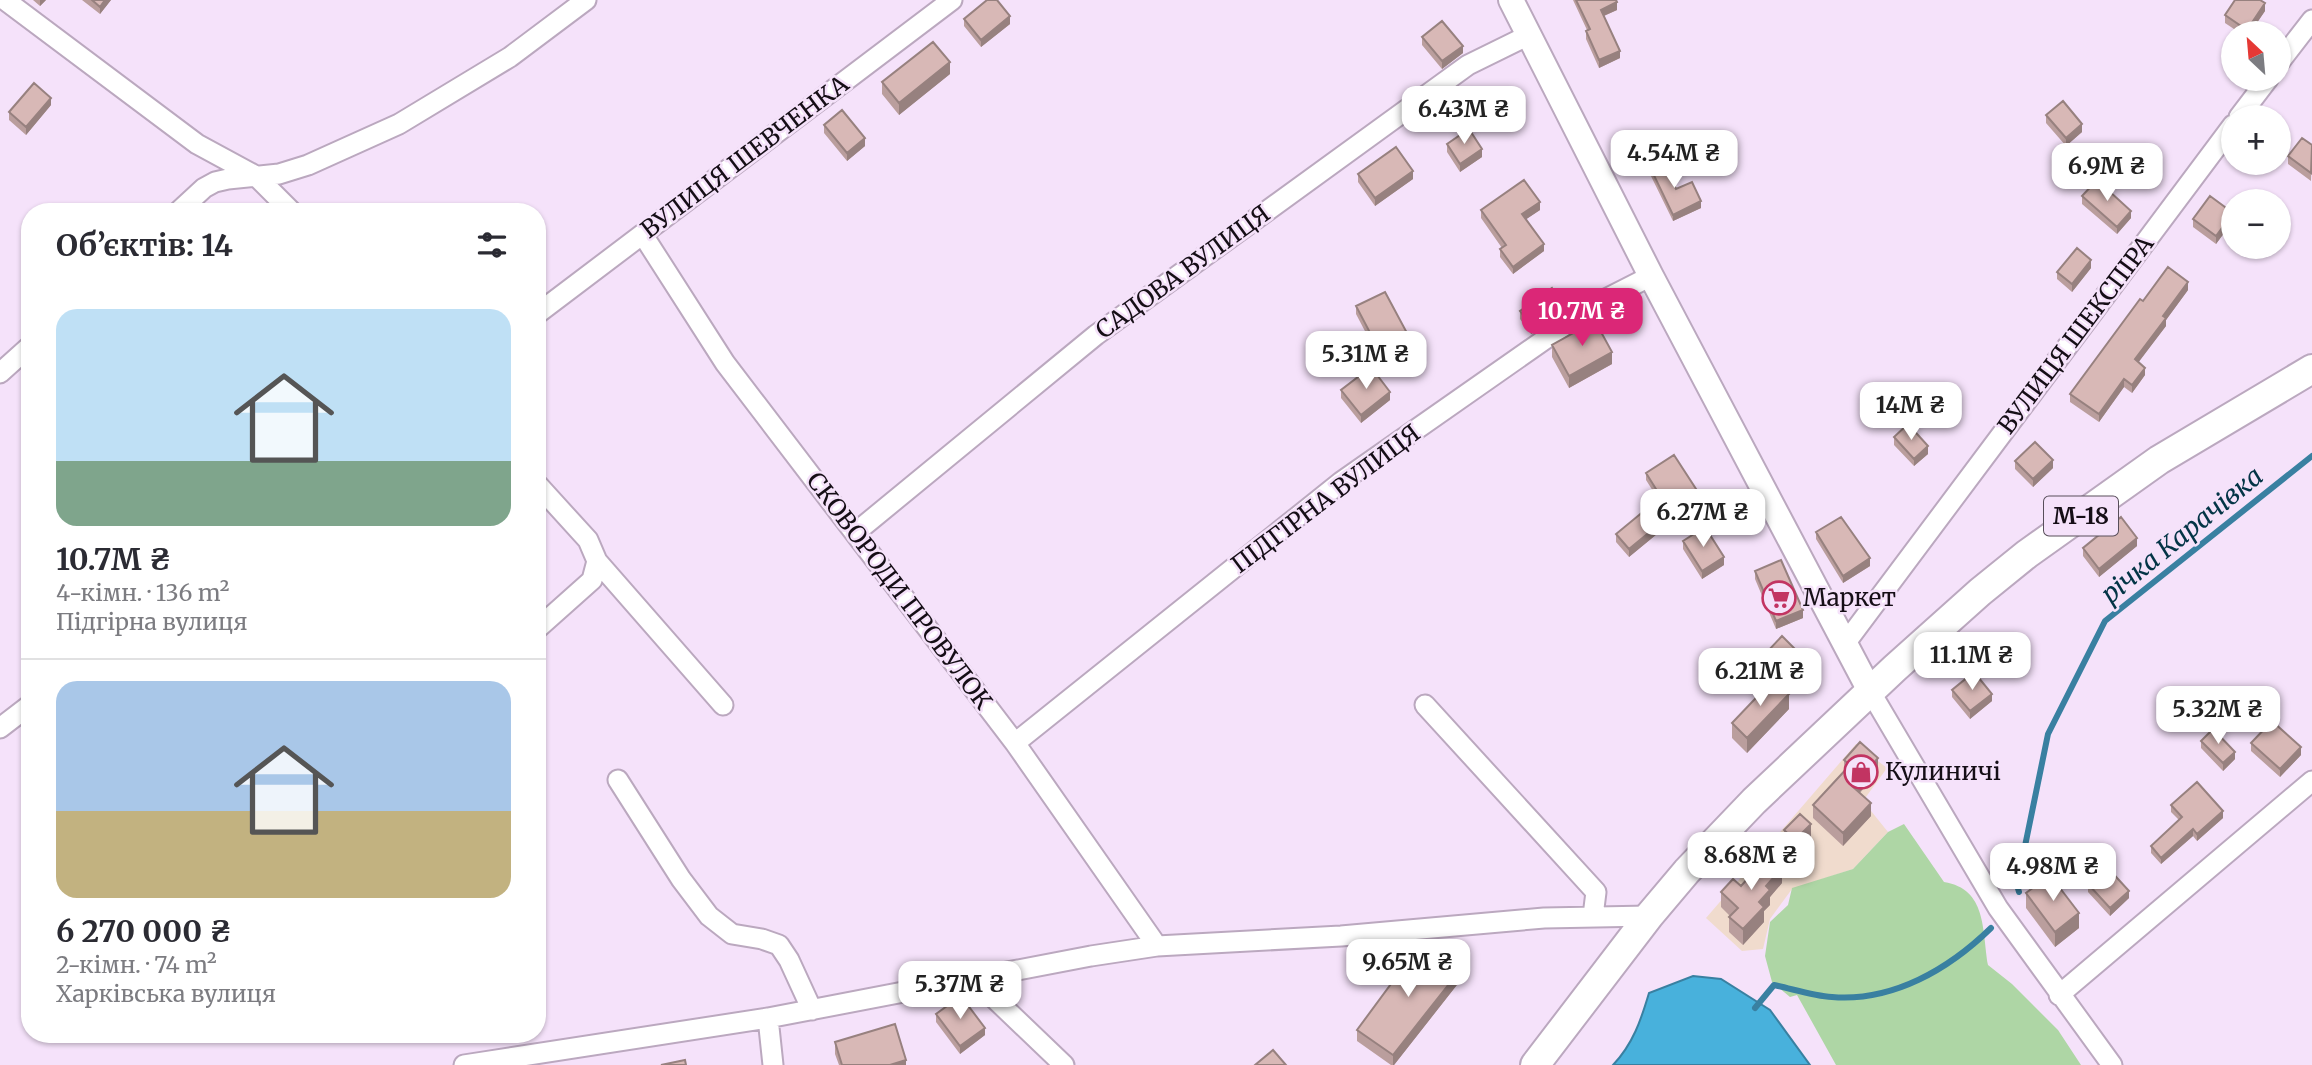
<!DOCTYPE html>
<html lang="uk">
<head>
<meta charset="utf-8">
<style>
  body { margin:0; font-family:Merriweather,serif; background:#f7f7f7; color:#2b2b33; height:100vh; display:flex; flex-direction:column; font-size:26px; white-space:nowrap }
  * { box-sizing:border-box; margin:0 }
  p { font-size:23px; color:#7c7c81 }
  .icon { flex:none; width:38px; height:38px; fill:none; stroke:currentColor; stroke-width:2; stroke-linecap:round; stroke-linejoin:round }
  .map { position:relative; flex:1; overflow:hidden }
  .sheet { position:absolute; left:21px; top:203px; width:525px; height:840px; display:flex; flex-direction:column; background:#fff; border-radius:28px; box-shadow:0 2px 5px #0004 }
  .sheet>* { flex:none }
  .needle { width:46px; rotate:334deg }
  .controls { position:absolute; left:2221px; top:21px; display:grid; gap:14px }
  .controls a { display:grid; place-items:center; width:70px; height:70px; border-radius:50%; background:#fff; box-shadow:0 2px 5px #0004; font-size:35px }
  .price { position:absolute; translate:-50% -60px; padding:0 16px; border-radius:14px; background:#fff; color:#222; font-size:23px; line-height:46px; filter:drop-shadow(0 2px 4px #0008) }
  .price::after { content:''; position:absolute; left:50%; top:42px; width:21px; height:16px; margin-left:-10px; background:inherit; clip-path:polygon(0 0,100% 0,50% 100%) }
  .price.active { background:#db2777; color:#fff }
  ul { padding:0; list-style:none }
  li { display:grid; align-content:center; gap:14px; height:371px; padding:0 35px }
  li+li { border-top:2px solid #e1e1e2 }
  li span { display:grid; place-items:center; height:217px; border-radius:21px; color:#555 }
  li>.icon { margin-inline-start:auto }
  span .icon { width:126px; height:126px; fill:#fffc; stroke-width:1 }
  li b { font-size:30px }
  h2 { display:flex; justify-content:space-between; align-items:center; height:84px; padding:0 35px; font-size:30px }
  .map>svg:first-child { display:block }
</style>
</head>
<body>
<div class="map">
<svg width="2312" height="1065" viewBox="0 0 2312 1065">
  <rect width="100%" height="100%" fill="#f5e2fa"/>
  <path fill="#f0dbcd" d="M 1856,744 L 1887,768 L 1863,801 L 1888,832 L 1853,869 L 1792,889 L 1770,919 L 1763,949 L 1742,951 L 1706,918 Z"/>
  <path fill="#aed6a5" d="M 1904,824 L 1944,882 C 1987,889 1982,930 1988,965 L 2012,984 L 2058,1030 L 2081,1065 L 1836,1065 L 1797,995 L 1790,997 L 1772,982 L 1765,956 L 1770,922 L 1788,905 L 1792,888 L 1853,869 L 1888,832 Z"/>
  <path fill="#48b1dc" stroke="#3980a1" stroke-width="2" d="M 1693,976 L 1721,979 L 1770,1010 L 1810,1065 L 1613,1065 C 1633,1044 1641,1020 1649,993 Z"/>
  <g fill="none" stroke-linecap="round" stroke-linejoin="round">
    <path stroke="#3980a1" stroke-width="6" d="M 2019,892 L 2017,885 L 2048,734 L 2105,621 L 2312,456
      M 1755,1008 L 1774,985 C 1793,989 1813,996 1832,997 C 1893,1002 1949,969 1991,928"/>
    <defs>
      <path id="minor" d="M 5,0 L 197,144 L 256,176 L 292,212
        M 2278,64 L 2312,20
        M 2239,117 L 2268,79
        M 178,212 L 204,188 L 215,182 L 228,179 L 279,174 L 308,165 L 399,124 L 510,57 L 586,0
        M 643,235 L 725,363 L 1015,743 L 1157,946
        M 537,314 L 952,0
        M 0,373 L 30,346
        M 537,484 L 588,540 L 597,561 L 592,580 L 537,629
        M 855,533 L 1096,335 L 1468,65 L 1529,35
        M 597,561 L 723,705
        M 1844,645 L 2233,125
        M 1870,691 L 1998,908 L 2112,1065
        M 1425,705 L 1596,892 L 1593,916
        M 0,728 L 30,705
        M 1015,743 L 1341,482 L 1594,305 L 1651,276
        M 618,780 L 681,879 L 709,916 L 732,934 L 762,939 L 779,945 L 789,960 L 812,1010
        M 974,979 L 1064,1065
        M 2059,995 L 2312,781
        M 768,1018 L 773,1065
        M 464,1065 L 768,1018 L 1091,956 L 1157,946 L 1341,936 L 1544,918 L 1649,916"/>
      <path id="major" d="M 1511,0 L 1651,276 L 1870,691"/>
      <path id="highway" d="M 1535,1065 L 1649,916 L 1687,871 L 1754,801 L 1895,668 L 1980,592 L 2027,554 L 2159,460 L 2312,369"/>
    </defs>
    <use href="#minor" stroke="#bba8bf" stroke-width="23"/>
    <use href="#major" stroke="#bba8bf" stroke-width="28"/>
    <use href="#highway" stroke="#bba8bf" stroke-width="32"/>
    <use href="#minor" stroke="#fff" stroke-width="19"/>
    <use href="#major" stroke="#fff" stroke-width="24"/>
    <use href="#highway" stroke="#fff" stroke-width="28"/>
  </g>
  <path fill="#ba9e9d" d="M 33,0 L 46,0 L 40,6 Z
    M 82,0 L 111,0 L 100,14 Z
    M 1573,0 L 1616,0 L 1617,10 L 1604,16 L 1620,58 L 1599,68 L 1586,39 L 1586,31 L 1587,30 Z
    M 2265,11 L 2250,33 L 2240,33 L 2225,23 L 2225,15 Z
    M 964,19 L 1010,24 L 981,47 L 964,26 Z
    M 1422,37 L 1463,53 L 1442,69 L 1422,45 Z
    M 950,74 L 899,115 L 882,94 L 882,82 Z
    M 51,105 L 26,135 L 9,120 L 9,112 Z
    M 2046,115 L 2082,132 L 2066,146 L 2046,123 Z
    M 824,125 L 865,146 L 847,161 L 824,133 Z
    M 1447,144 L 1482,157 L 1460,172 L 1447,152 Z
    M 2312,145 L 2311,181 L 2288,164 L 2288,156 Z
    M 1649,165 L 1676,189 L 1701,208 L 1673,221 L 1649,172 Z
    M 1358,174 L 1413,179 L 1375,206 L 1358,182 Z
    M 2082,196 L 2131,218 L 2117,234 L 2082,204 Z
    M 1481,210 L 1540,210 L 1526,219 L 1544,251 L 1513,274 L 1500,257 L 1500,249 L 1502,248 L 1481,218 Z
    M 2193,219 L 2233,221 L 2216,244 L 2193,227 Z
    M 2091,268 L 2072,292 L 2057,279 L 2057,272 Z
    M 2188,290 L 2166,320 L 2166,326 L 2138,362 L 2145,375 L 2132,393 L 2124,387 L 2099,422 L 2070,402 L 2070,394 L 2143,301 Z
    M 1356,306 L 1407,341 L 1378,356 L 1356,314 Z
    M 1520,311 L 1563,312 L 1531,334 L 1520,319 Z
    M 1552,345 L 1612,364 L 1569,388 L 1552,357 Z
    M 1341,390 L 1390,400 L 1361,423 L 1341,398 Z
    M 1894,437 L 1928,454 L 1914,466 L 1894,445 Z
    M 2015,461 L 2053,468 L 2033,487 L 2015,469 Z
    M 1646,473 L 1698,500 L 1663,522 L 1663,529 L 1629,557 L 1616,542 L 1616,534 L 1658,499 L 1646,480 Z
    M 1816,532 L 1870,566 L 1843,583 L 1816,539 Z
    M 1683,541 L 1724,565 L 1702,579 L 1683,549 Z
    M 2137,546 L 2099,577 L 2083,556 L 2083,548 Z
    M 1755,571 L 1803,618 L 1776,629 L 1755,579 Z
    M 1767,652 L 1794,663 L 1779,679 L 1767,667 Z
    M 1952,690 L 1992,701 L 1970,719 L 1952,697 Z
    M 1789,709 L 1747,753 L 1732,738 L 1732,723 Z
    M 2201,741 L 2235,759 L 2223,771 L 2201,748 Z
    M 2251,743 L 2301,755 L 2280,777 L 2251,751 Z
    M 1844,760 L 1878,771 L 1860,793 L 1871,816 L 1843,846 L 1813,818 L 1813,805 L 1844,771 Z
    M 2171,805 L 2223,818 L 2197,841 L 2193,836 L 2161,864 L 2151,853 L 2151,846 L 2179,820 L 2171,812 Z
    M 1784,830 L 1811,839 L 1795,856 L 1784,845 Z
    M 1782,883 L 1770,897 L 1770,905 L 1764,911 L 1764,922 L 1743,945 L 1729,932 L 1729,917 L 1730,916 L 1721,907 L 1721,892 L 1741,886 Z
    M 2088,884 L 2129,898 L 2110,916 L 2088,892 Z
    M 2026,893 L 2079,928 L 2055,947 L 2026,908 Z
    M 1460,981 L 1394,1065 L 1391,1065 L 1357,1041 L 1357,1030 Z
    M 936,1014 L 985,1035 L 960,1054 L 936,1022 Z
    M 835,1042 L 906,1065 L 839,1065 L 835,1054 Z"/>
  <path fill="#97817f" d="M 40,0 L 46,0 L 40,6 Z
    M 105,0 L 111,0 L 100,14 L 100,7 Z
    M 1617,2 L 1617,10 L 1601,17 L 1601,10 Z
    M 2265,3 L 2265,11 L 2250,33 L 2247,33 L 2247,30 Z
    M 1010,16 L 1010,24 L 981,47 L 981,40 Z
    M 1463,46 L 1463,53 L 1442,69 L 1442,61 Z
    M 1620,51 L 1620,58 L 1599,68 L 1599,60 Z
    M 950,62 L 950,74 L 899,115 L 899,103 Z
    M 51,98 L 51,105 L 26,135 L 26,127 Z
    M 2082,124 L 2082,132 L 2066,146 L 2066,138 Z
    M 865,138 L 865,146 L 847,161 L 847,153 Z
    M 1482,149 L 1482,157 L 1460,172 L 1460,164 Z
    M 1413,171 L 1413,179 L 1375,206 L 1375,198 Z
    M 1701,201 L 1701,208 L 1673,221 L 1673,215 Z
    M 1540,202 L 1540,210 L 1522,222 L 1522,214 Z
    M 2131,211 L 2131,218 L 2117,234 L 2117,227 Z
    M 2233,213 L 2233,221 L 2216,244 L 2216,236 Z
    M 1544,244 L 1544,251 L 1513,274 L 1513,267 Z
    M 2091,260 L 2091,268 L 2072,292 L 2072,284 Z
    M 2188,282 L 2188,290 L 2166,320 L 2166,326 L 2135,367 L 2135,359 L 2163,316 Z
    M 1563,304 L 1563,312 L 1531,334 L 1531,326 Z
    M 1407,333 L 1407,341 L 1378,356 L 1378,348 Z
    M 1612,352 L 1612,364 L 1569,388 L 1569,376 Z
    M 2145,368 L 2145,375 L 2132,393 L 2132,385 Z
    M 2124,379 L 2124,387 L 2099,422 L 2099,414 Z
    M 1390,392 L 1390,400 L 1361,423 L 1361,415 Z
    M 1928,446 L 1928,454 L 1914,466 L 1914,459 Z
    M 2053,460 L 2053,468 L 2033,487 L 2033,479 Z
    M 1698,492 L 1698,500 L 1663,522 L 1663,529 L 1629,557 L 1629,549 L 1659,517 Z
    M 2137,538 L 2137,546 L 2099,577 L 2099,569 Z
    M 1724,557 L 1724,565 L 1702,579 L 1702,571 Z
    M 1870,558 L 1870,566 L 1843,583 L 1843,576 Z
    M 1803,610 L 1803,618 L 1776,629 L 1776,621 Z
    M 1794,648 L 1794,663 L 1779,679 L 1779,664 Z
    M 1789,694 L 1789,709 L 1747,753 L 1747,738 Z
    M 1992,694 L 1992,701 L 1970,719 L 1970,711 Z
    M 2301,747 L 2301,755 L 2280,777 L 2280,769 Z
    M 2235,752 L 2235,759 L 2223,771 L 2223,763 Z
    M 1878,758 L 1878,771 L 1853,800 L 1853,787 Z
    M 1871,803 L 1871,816 L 1843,846 L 1843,833 Z
    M 2223,811 L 2223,818 L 2197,841 L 2197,834 Z
    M 1811,824 L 1811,839 L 1795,856 L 1795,840 Z
    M 2193,829 L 2193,836 L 2161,864 L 2161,858 Z
    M 1782,868 L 1782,883 L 1770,897 L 1770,905 L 1764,911 L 1764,922 L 1743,945 L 1743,929 L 1766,886 Z
    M 2129,891 L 2129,898 L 2110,916 L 2110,908 Z
    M 2079,913 L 2079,928 L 2055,947 L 2055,932 Z
    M 1460,970 L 1460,981 L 1394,1065 L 1393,1065 L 1393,1055 Z
    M 985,1028 L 985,1035 L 960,1054 L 960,1046 Z
    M 906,1060 L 906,1065 L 890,1065 Z"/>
  <path fill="#d8b8b6" stroke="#97817f" stroke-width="2" d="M 92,0 L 105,0 L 100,7 Z
    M 987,0 L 997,0 L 1010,16 L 981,40 L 964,19 Z
    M 1576,0 L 1616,0 L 1617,2 L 1601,10 L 1620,51 L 1599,60 L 1586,31 L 1590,29 Z
    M 2235,0 L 2260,0 L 2265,3 L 2247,30 L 2225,15 Z
    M 1442,21 L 1463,46 L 1442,61 L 1422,37 Z
    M 933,42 L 950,62 L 899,103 L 882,82 Z
    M 34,83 L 51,98 L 26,127 L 9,112 Z
    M 2063,101 L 2082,124 L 2066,138 L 2046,115 Z
    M 842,110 L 865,138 L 847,153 L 824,125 Z
    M 1469,129 L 1482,149 L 1460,164 L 1447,144 Z
    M 2302,138 L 2312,145 L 2311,173 L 2288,156 Z
    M 1396,147 L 1413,171 L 1375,198 L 1358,174 Z
    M 1660,159 L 1676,189 L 1692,182 L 1701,201 L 1673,215 L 1649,165 Z
    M 1524,180 L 1540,202 L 1522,214 L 1544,244 L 1513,267 L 1500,249 L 1506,245 L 1481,210 Z
    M 2097,180 L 2131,211 L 2117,227 L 2082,196 Z
    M 2210,196 L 2233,213 L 2216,236 L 2193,219 Z
    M 2077,248 L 2091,260 L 2072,284 L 2057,272 Z
    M 2168,267 L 2188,282 L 2163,316 L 2166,318 L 2135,359 L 2145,368 L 2132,385 L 2124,379 L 2099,414 L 2070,394 L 2140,299 L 2143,301 Z
    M 1552,288 L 1563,304 L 1531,326 L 1520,311 Z
    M 1385,292 L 1407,333 L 1378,348 L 1356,306 Z
    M 1595,321 L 1612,352 L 1569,376 L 1552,345 Z
    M 1371,367 L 1390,392 L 1361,415 L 1341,390 Z
    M 1908,424 L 1928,446 L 1914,459 L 1894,437 Z
    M 2035,442 L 2053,460 L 2033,479 L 2015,461 Z
    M 1674,455 L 1698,492 L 1659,517 L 1663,521 L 1629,549 L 1616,534 L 1661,497 L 1646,473 Z
    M 1841,517 L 1870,558 L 1843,576 L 1816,532 Z
    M 2121,517 L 2137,538 L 2099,569 L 2083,548 Z
    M 1705,527 L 1724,557 L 1702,571 L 1683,541 Z
    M 1781,560 L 1803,610 L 1776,621 L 1755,571 Z
    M 1782,636 L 1794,648 L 1779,664 L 1767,652 Z
    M 1974,672 L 1992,694 L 1970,711 L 1952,690 Z
    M 1774,679 L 1789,694 L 1747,738 L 1732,723 Z
    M 2272,721 L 2301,747 L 2280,769 L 2251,743 Z
    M 2213,729 L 2235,752 L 2223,763 L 2201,741 Z
    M 1860,742 L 1878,758 L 1853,787 L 1871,803 L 1843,833 L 1813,805 L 1850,765 L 1844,760 Z
    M 2197,782 L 2223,811 L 2197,834 L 2193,829 L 2161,858 L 2151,846 L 2182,817 L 2171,805 Z
    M 1800,814 L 1811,824 L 1795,840 L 1784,830 Z
    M 1768,856 L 1782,868 L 1766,886 L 1770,890 L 1759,902 L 1764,907 L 1743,929 L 1729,917 L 1738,908 L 1721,892 L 1733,879 L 1741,886 Z
    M 2107,867 L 2129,891 L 2110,908 L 2088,884 Z
    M 2050,875 L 2079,913 L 2055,932 L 2026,893 Z
    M 1422,942 L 1460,970 L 1393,1055 L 1357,1030 Z
    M 961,996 L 985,1028 L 960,1046 L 936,1014 Z
    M 895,1024 L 906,1060 L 890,1065 L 842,1065 L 835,1042 Z
    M 1273,1050 L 1286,1065 L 1255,1065 Z
    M 685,1060 L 686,1065 L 661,1065 Z"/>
  <defs>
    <symbol id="supermarket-ring" viewBox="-11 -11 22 22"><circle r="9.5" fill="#f5e2fa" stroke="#c23462" stroke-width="1.5"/><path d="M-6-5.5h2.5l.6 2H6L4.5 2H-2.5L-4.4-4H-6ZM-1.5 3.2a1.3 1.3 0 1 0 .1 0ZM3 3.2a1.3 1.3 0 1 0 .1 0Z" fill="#c23462"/></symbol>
    <symbol id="shop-ring" viewBox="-11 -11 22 22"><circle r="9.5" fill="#f5e2fa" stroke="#c23462" stroke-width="1.5"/><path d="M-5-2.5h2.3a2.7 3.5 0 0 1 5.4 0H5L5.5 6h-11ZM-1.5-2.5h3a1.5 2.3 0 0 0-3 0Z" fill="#c23462"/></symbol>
  </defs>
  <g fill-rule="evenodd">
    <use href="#supermarket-ring" x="1760" y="579" width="38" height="38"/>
    <use href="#shop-ring" x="1842" y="753" width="38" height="38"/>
  </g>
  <g text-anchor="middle" stroke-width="5" stroke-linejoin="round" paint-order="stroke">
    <rect fill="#f5e2fa" stroke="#584e5a" stroke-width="2" x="2044" y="496.5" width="74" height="39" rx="5"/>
    <g font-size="23" font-weight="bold" fill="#150e16">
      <text x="2081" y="524">М-18</text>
    </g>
    <g font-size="24" fill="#150e16" stroke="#f5e2fa">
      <text transform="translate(745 157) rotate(-37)" y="8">ВУЛИЦЯ ШЕВЧЕНКА</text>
      <text transform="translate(1183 272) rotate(-36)" y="8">САДОВА ВУЛИЦЯ</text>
      <text transform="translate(2076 335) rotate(-53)" y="8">ВУЛИЦЯ ШЕКСПІРА</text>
      <text transform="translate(1326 499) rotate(-37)" y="8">ПІДГІРНА ВУЛИЦЯ</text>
      <text transform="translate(899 591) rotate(53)" y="8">СКОВОРОДИ ПРОВУЛОК</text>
    </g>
    <g font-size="24" fill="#150e16" stroke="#f5e2fa" text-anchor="start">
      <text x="1803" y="606">Маркет</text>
      <text x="1885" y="780">Кулиничі</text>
    </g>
    <g font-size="26" font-style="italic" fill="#033446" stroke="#f5e2fa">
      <text transform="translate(2182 535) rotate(-39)" y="9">річка Карачівка</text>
    </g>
  </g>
</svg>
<div class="controls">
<a><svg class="needle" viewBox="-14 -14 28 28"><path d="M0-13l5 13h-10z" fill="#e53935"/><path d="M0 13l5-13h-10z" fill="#7c7c81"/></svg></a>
<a>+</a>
<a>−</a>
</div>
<b class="price" style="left:1464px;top:146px">6.43M ₴</b>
<b class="price" style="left:1674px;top:190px">4.54M ₴</b>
<b class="price" style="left:2107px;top:203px">6.9M ₴</b>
<b class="price active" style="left:1582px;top:348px">10.7M ₴</b>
<b class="price" style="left:1366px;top:391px">5.31M ₴</b>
<b class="price" style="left:1911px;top:442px">14M ₴</b>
<b class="price" style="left:1703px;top:549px">6.27M ₴</b>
<b class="price" style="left:1972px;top:692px">11.1M ₴</b>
<b class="price" style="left:1760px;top:708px">6.21M ₴</b>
<b class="price" style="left:2218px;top:746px">5.32M ₴</b>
<b class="price" style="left:1751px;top:892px">8.68M ₴</b>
<b class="price" style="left:2053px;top:903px">4.98M ₴</b>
<b class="price" style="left:1408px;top:999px">9.65M ₴</b>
<b class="price" style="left:960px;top:1021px">5.37M ₴</b>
<section class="sheet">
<h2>Об’єктів: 14<svg class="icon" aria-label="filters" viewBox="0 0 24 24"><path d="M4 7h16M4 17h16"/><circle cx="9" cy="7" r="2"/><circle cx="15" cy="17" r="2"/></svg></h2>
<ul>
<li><span style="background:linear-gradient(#bfe0f5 70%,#7fa58c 0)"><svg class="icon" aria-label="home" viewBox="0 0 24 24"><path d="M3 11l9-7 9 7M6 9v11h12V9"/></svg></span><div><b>10.7M ₴</b><p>4-кімн. · 136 m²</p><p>Підгірна вулиця</p></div></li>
<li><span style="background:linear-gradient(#a9c7e8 60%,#c2b280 0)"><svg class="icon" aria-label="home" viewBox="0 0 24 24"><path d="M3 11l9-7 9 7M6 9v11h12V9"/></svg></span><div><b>6 270 000 ₴</b><p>2-кімн. · 74 m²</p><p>Харківська вулиця</p></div></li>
</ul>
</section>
</div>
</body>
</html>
